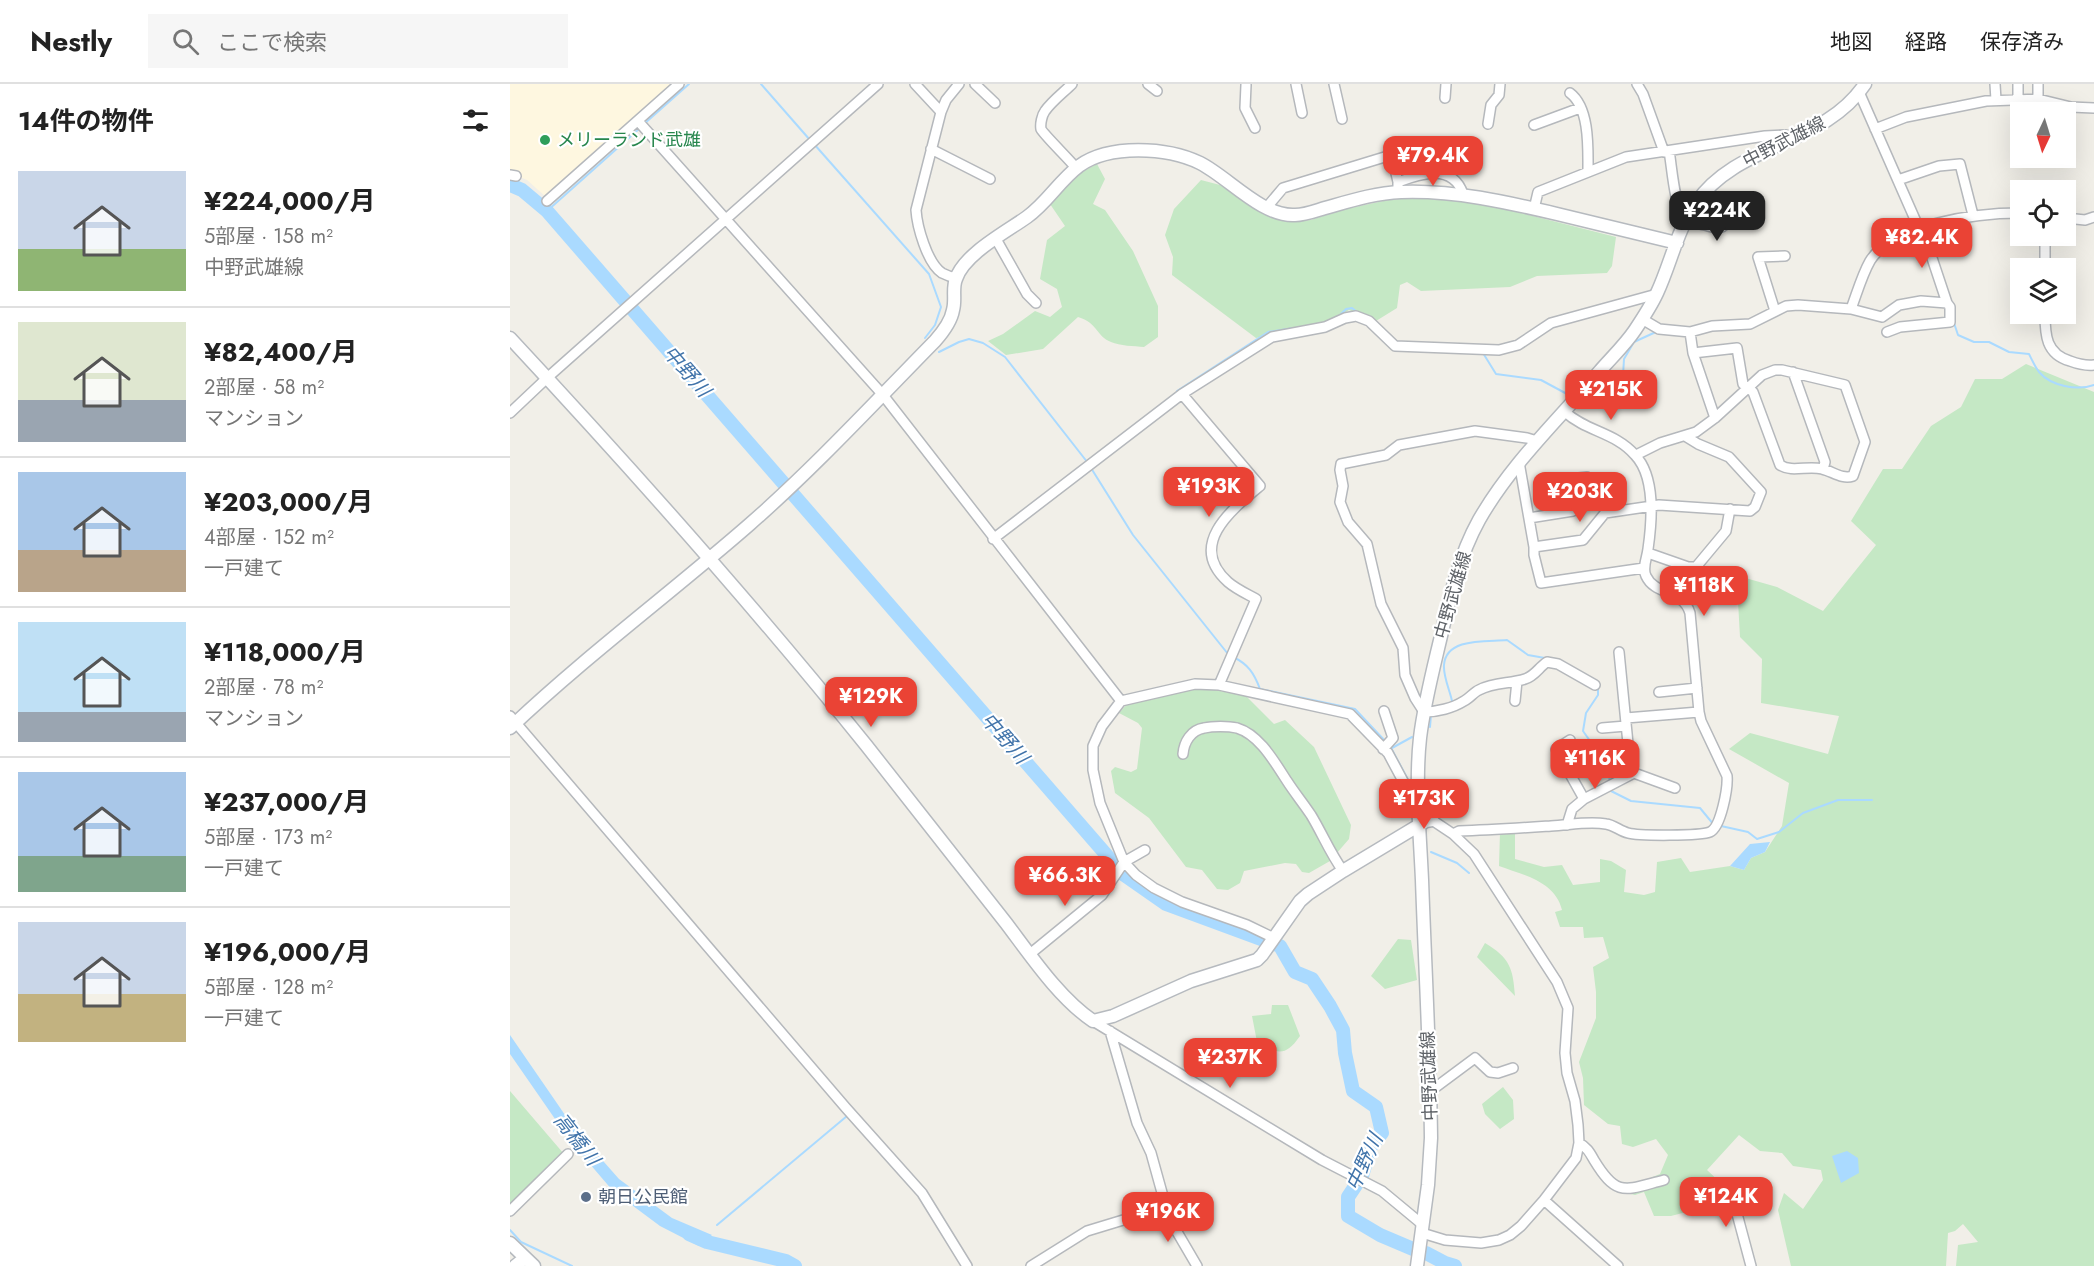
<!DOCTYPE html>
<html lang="ja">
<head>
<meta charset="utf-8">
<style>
  body { margin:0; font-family:Jost,"Noto Sans JP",sans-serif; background:#f6f6f6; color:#222; height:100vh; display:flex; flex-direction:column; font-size:22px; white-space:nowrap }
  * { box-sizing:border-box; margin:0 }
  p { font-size:20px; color:#767676 }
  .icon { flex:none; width:33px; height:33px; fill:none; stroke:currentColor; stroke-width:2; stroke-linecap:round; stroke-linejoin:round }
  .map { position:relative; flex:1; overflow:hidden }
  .panel { display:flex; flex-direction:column; background:#fff; width:510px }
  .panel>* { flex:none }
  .needle { width:39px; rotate:184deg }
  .fabs { position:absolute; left:1500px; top:18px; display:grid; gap:12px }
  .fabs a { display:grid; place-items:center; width:66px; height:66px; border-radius:0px; background:#fff; box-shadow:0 6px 24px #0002; font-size:30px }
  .price { position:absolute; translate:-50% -51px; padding:0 14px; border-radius:12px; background:#ea4335; color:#fff; font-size:20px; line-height:39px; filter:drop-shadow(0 2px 3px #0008) }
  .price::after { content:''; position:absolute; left:50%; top:36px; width:18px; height:14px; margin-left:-9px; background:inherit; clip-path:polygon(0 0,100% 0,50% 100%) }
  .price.current { background:#222; color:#fff }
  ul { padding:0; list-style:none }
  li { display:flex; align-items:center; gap:18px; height:150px; padding:0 18px }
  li+li { border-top:2px solid #e0e0e0 }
  li span { display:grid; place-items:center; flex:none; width:168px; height:120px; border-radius:0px; color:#555 }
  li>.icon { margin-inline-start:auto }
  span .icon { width:72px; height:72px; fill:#fffc; stroke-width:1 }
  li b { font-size:26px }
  h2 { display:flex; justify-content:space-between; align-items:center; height:72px; padding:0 18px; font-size:26px }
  header { display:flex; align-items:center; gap:36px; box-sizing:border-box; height:84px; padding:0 30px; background:#fff; border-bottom:2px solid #e0e0e0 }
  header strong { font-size:28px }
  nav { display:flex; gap:33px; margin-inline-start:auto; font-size:21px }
  .search { width:420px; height:54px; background:#f6f6f6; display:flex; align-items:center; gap:15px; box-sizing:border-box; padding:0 21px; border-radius:0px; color:#767676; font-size:22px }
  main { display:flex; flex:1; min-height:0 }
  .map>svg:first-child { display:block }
</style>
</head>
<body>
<header>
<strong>Nestly</strong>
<div class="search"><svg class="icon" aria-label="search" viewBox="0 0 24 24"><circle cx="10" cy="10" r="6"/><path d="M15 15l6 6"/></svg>ここで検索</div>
<nav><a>地図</a><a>経路</a><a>保存済み</a></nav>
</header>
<main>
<section class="panel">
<h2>14件の物件<svg class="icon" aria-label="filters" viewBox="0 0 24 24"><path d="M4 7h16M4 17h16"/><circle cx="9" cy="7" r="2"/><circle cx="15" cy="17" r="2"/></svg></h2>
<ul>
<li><span style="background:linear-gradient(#c9d6e8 65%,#8fb573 0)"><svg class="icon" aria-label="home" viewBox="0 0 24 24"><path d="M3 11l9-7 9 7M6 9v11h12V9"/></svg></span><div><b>¥224,000/月</b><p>5部屋 · 158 m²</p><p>中野武雄線</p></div></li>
<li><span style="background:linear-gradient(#dfe7d0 65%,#9aa5b1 0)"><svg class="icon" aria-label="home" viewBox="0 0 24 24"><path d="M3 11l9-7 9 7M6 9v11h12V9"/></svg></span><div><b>¥82,400/月</b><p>2部屋 · 58 m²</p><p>マンション</p></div></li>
<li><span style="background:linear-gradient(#a9c7e8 65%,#b9a48a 0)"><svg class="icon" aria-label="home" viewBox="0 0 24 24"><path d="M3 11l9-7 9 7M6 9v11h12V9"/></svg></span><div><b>¥203,000/月</b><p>4部屋 · 152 m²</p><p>一戸建て</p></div></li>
<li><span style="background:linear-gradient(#bfe0f5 75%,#9aa5b1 0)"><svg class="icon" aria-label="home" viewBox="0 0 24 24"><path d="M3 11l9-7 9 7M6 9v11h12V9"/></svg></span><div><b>¥118,000/月</b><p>2部屋 · 78 m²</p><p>マンション</p></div></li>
<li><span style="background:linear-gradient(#a9c7e8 70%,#7fa58c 0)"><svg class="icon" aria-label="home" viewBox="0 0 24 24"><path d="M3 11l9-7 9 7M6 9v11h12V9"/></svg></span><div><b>¥237,000/月</b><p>5部屋 · 173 m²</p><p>一戸建て</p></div></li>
<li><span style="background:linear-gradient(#c9d6e8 60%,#c2b280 0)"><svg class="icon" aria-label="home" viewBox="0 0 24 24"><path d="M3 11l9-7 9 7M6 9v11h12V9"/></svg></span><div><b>¥196,000/月</b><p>5部屋 · 128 m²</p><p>一戸建て</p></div></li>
</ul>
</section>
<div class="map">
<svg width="1584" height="1182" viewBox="0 0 1584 1182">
  <rect width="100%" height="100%" fill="#f1efe8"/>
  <path fill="#fef7e0" d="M 0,0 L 165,0 L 37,114 L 17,96 L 0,89 Z"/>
  <path fill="#c5e8c5" d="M 587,80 L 595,95 L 583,120 L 595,126 L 623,167 L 648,222 L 648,253 L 634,263 C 624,262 610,262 601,258 C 586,252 588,239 568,233 L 533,265 L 496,271 L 478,257 L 493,250 L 525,227 L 540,233 L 552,223 L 547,205 L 530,195 L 537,156 L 555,142 L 540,120 L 570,89 Z
    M 691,96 L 710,101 L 754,129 L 780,138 L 801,136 L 831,126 L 878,116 L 917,113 L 979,121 L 1106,153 L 1102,182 L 1097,189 L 1027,192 L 1000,203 L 911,207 L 897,198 L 890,201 L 887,224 L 866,237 L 839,226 L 819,239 L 746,254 L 662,191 L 663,173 L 655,151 L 664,125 Z
    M 1516,280 L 1584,308 L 1584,1182 L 1446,1182 L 1448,1161 L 1468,1158 L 1453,1140 L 1445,1147 L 1438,1149 L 1436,1182 L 1281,1182 L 1268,1126 L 1274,1109 L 1293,1125 L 1313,1096 L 1311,1086 L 1283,1082 L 1272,1069 L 1250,1067 L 1229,1051 L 1197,1086 L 1213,1101 L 1218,1117 L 1161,1132 L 1144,1132 L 1134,1108 L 1125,1111 L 1107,1107 L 1106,1097 L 1125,1100 L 1150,1090 L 1158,1071 L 1146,1055 L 1123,1063 L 1112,1060 L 1110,1042 L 1098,1040 L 1074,1021 L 1073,994 L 1069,978 L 1086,934 L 1086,908 L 1083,883 L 1099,874 L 1093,853 L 1074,854 L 1073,843 L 1050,843 L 1045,828 L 1052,826 C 1045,797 1013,791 989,782 L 990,748 L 1005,747 L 1005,775 L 1034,783 L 1052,781 L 1063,801 L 1090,798 L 1090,775 L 1101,777 L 1116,786 L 1114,808 L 1134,811 L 1145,808 L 1147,778 L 1171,774 L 1180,788 L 1220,782 L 1234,786 L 1241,774 L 1255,768 L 1272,742 L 1279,699 L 1219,665 L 1240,649 L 1318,670 L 1329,632 L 1251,619 L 1252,575 L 1230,553 L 1228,517 L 1214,508 L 1225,491 L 1267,503 L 1313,527 L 1366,461 L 1341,437 L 1373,385 L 1392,385 L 1421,342 L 1451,323 L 1465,295 L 1492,295 Z
    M 689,603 L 736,612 L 764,640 L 775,636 L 804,663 L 841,741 L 839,755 L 820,777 L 799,789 L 792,788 L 786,780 L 775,779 L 734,787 L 730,799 L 718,806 L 707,805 L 692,786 L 676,783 L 639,734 L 605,709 L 601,687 L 605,683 L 621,688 L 627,685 L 632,644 L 628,639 L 609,629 L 618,619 Z
    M 888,855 L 901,856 L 907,896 L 875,905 L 861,892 Z
    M 975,859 C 1000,874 1003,884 1005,912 L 967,873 Z
    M 762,921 L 778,921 L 790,952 C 775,973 771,968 748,963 L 742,932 L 761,930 Z
    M 993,1003 L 1003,1016 L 1004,1035 L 990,1045 L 975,1030 L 972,1020 Z
    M 0,1007 L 54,1070 L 0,1123 Z"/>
  <path fill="#aadaff" d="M 1260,758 L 1255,768 L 1241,774 L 1234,786 L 1220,782 L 1240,760 Z
    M 0,951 L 64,1044 L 109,1095 L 162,1134 L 202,1151 L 189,1162 L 150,1142 L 103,1107 L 61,1058 L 0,970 Z
    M 1337,1067 L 1348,1074 L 1349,1089 L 1331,1099 L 1322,1072 Z"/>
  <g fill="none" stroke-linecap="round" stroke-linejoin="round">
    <path stroke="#aadaff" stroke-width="2" d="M 251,0 L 300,56
      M 134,40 L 179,0
      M 304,60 L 419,190 L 431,223 L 425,241 L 415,254
      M 37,127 L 130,44
      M 829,232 L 836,225 L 842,224 L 847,228
      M 1444,239 L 1448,251 L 1464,258 L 1479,258 L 1499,268 L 1519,270 C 1522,276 1525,283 1529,288 C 1541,302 1567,307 1584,301
      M 429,268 L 449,258 L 459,255 L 473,259 L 495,273 L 578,379
      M 973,269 L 986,290 L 1031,296 L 1057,310
      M 667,307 L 758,248 L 784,244
      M 1080,313 L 1087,318 L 1093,313 L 1112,308 L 1114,275 L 1124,258 L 1148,247
      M 581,384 L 623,451 L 718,570
      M 723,573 C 738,580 744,589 750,605 L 845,625 L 876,658
      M 1088,602 L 1088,611 L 1076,629 L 1073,647 L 1097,681 L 1100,698
      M 942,617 C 940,607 933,592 934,581 C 936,553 977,558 997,556 L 1018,571 L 1046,576
      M 920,643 L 921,631
      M 880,662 L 903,705
      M 882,664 L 902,653
      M 1101,707 L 1121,717 L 1190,724 L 1204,741
      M 1211,742 L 1238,748 L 1247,755 L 1269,748 L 1293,729 L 1328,716 L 1362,716
      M 921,768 L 947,779 L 959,789
      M 207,1141 L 337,1032
      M 0,1146 L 11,1158 L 62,1182"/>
    <path stroke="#aadaff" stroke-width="14" d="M 0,101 L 12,106 L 37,127 L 613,790 L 656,820 L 770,862 L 785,888 L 802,895 L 820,922 L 833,946 L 835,969 L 843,1007 L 866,1023 L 872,1049 L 860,1064 L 852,1092 L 838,1113 L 838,1132 L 870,1151 L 903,1165
      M 179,1150 L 197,1158 L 276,1177 L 285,1182
      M 916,1169 L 935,1179 L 945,1182"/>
    <defs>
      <path id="street" d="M 405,0 L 431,28
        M 465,0 L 485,19
        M 562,0 C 554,8 542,17 535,27 C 532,31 530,40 531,45 C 533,50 561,77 566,84
        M 638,0 L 647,7
        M 786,0 L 792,29
        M 824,0 L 832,35
        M 1127,0 L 1133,10 L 1154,68
        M 1485,0 L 1486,16
        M 1508,0 L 1508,15
        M 1528,0 L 1528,15
        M 736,1 L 735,24 L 745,44
        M 1349,8 L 1422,174 L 1437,219 L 1440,223 L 1440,238 L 1390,243 L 1377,248
        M 1060,9 C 1080,24 1078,65 1078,88
        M 935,14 L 936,0
        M 128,37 L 373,311 L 611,617
        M 978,40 L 981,21 L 989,11 L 990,0
        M 1024,41 L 1070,24
        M 1365,45 L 1396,33 L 1476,17 L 1528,15 L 1561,23 L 1584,24
        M 421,65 L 480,95
        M 1159,67 C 1162,82 1164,125 1176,135 C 1181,139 1191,140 1198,142 C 1213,147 1215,142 1223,130
        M 882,72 L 888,98
        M 0,91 L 6,92
        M 1388,96 L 1429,82 L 1450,80 L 1463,131
        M 888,108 L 888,98 C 910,90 943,79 953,110
        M 37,117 L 169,0
        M 757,123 L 773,104 L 914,61 L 915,89
        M 1024,125 L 1028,108 L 1116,73 L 1255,52 L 1276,51 L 1281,56
        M 1556,134 L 1575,136 L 1584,133
        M 486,155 L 517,210 L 526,219
        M 1535,184 L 1535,152
        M 446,194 C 441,193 436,191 432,189 C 417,179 407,142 406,126 L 431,28 L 436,16 L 449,0
        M 1341,225 L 1372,233 L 1389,221 L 1411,217 L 1437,219
        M 1265,227 L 1248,173 L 1275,172
        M 1535,230 C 1535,251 1536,270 1560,277 C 1568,280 1575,282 1584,281
        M 1132,235 L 1149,245 L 1180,248 L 1202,242 L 1240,240 L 1276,222 L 1288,221 L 1341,225 C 1347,209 1352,191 1360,177 C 1383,139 1470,129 1510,129
        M 1180,248 L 1183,269 L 1205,334
        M 1283,288 L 1315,378 L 1313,385
        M 672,310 L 750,402 C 721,426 677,461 718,498 C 726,505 737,510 746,515 L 709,601
        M 0,329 L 37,294 L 368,0
        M 1027,357 L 1017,354 L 965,347 L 889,361 L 876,371 L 831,380 L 830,386 L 833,402 L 830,418 L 838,438 L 857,460 L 871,520 L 893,564 L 895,591 L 905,614 L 914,628 C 927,628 943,624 954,617 C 960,614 964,608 969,606 C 984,598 1000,600 1015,595 C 1025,592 1029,583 1037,578 L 1048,580 L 1085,601
        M 1126,371 L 1150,359 L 1186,348 L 1205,334 L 1252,291 L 1265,286 L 1272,286 L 1335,301 L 1355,358 L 1343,392 C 1332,396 1322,387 1312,385 C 1298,381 1282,389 1270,381 L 1243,308 L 1233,300 L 1227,264 L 1183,269
        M 1009,378 L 1024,463 L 1073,456 L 1095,429 L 1149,421 L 1240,427 L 1245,423 L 1251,408 L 1219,373 L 1188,360 L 1175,352
        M 1043,397 L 1077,393
        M 1019,434 L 1063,427 L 1067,421 L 1063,395
        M 483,455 L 672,310 L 762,253 L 815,243 L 835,234 L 846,232 L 859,237 L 885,262 L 989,266 L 1008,261 L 1041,239 L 1147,210
        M 1024,463 L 1024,471 L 1031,499 L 1134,484
        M 1138,469 L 1178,483 L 1186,483 L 1216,447 L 1220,425
        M 1109,568 L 1121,690
        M 1149,608 L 1187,604
        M 1005,617 L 1007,597
        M 0,632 L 336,1024 L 412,1109 L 457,1182
        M 1116,634 L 1189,628
        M 1092,644 L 1116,642
        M 873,665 L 883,654 L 874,627
        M 673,670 C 674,658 681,646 694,644 C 703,642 718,642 727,644 C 750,651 765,679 777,697 C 784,708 793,719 801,731 C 812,749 820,769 833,787
        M 1056,682 L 1070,674
        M 1074,715 L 1124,689 L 1165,704
        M 1057,741 L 1062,725 L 1074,715 L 1046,665 L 1060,656
        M 943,750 L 949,747 C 980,746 1010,744 1041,742 C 1060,741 1078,737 1096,740 C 1104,741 1110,747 1118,749 C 1128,752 1191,752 1200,748 C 1211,743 1218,704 1217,692 L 1191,637 L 1189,628 L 1180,529 C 1173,505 1145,512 1136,492 C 1132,484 1137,474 1138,465 C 1142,437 1146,393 1125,371 C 1105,348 1077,348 1055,328
        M 764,854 L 737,841 L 672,818 L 644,804 L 626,791 L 614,778 L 590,719 L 583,686 L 583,662 L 592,642 L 611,617 L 685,600 L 709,601 L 840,630 L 878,669 L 901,712 L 910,718 L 922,736 L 943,750 L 964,770 L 1047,898 L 1058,924 L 1055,969 L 1057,989 L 1065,1017 L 1068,1041 L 1069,1059 L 1066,1074 L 1034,1116 L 1011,1142 L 1000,1151 L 989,1156 L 971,1159 L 935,1156 L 912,1149
        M 520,870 L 592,811 L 614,778 L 635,766
        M 583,937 L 812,1076 L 872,1107 L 913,1141
        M 600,947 L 627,1039 L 641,1069 L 656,1123 L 663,1141 L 687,1182
        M 920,1003 L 926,1003 L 965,974 L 980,988 L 988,989 L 1003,984
        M 1069,1059 C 1077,1063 1080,1069 1084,1076 C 1107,1114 1115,1106 1154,1096
        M 1224,1112 L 1221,1116 L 1226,1126 L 1241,1182
        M 1034,1116 L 1108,1182
        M 0,1127 L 58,1070
        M 521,1182 L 577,1147 L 656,1123"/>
      <path id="secondary" d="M 0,254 C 123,386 243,521 356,661 C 403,720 449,780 496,839 C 521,872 549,914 583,937 L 603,932 L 681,897 L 747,876 L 752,871 L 790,817 L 798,810 L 833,787 L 916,737 L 922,736
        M 0,644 C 76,572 161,509 240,440 C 305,383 364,319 425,257 C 433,248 441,238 443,226 C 446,216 442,204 446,195 C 454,170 496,148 517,133 C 537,119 549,97 569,82 C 599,60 657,63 690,79 C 718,93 752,133 785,131 C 795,131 805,127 815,124 C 840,117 865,109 891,108 C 944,106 996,118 1047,130 C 1087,140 1127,149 1167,159
        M 0,1159 L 24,1182
        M 5,1182 L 15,1174
        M 907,1182 L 918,1101 L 921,1054 C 920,968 915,882 912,796 C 910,751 905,699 910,654 C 914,620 923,586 931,552 C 940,512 949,472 969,436 C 1001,380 1048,336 1089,288 C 1101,274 1115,261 1125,246 C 1133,234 1141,222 1147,209 C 1161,179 1167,146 1186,119 C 1227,59 1315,61 1355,0"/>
    </defs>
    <use href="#street" stroke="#b5b8bc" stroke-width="12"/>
    <use href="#secondary" stroke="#b6babf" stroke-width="15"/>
    <use href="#street" stroke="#fff" stroke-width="9"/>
    <use href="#secondary" stroke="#fff" stroke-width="12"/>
  </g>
  <circle fill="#2e9e5b" stroke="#fff" stroke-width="2" cx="35" cy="56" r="6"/>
  <circle fill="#5c6f8a" stroke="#fff" stroke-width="2" cx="76" cy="1113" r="6"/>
  <g text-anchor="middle" stroke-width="4.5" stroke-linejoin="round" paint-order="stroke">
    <g font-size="18" fill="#27864d" stroke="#fff" text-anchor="start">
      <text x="47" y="62">メリーランド武雄</text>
    </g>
    <g font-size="18" fill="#5f6368" stroke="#fff">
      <text transform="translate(1274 58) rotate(-27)" y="6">中野武雄線</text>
      <text transform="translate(943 511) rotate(-74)" y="6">中野武雄線</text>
      <text transform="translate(919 992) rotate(-92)" y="6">中野武雄線</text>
    </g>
    <g font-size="18" fill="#4e5e75" stroke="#fff" text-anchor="start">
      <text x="88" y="1119">朝日公民館</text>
    </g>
    <g font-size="20" font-style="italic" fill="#4174aa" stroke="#fff">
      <text transform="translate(177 287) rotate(49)" y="7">中野川</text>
      <text transform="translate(495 654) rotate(49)" y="7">中野川</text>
      <text transform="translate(67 1055) rotate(52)" y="7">高橋川</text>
      <text transform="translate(854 1078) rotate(-65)" y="7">中野川</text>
    </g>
  </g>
</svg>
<div class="fabs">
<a><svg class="needle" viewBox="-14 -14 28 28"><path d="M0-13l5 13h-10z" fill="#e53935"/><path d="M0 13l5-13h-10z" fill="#767676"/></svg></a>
<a><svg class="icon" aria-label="locate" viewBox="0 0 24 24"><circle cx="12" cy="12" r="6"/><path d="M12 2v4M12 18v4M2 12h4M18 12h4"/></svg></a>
<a><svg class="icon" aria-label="layers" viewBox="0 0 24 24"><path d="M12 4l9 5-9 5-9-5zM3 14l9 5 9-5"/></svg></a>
</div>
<b class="price" style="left:923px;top:103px">¥79.4K</b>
<b class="price current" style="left:1207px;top:158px">¥224K</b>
<b class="price" style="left:1412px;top:185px">¥82.4K</b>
<b class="price" style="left:1101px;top:337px">¥215K</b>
<b class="price" style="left:699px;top:434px">¥193K</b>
<b class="price" style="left:1070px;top:439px">¥203K</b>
<b class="price" style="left:1194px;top:533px">¥118K</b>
<b class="price" style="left:361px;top:644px">¥129K</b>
<b class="price" style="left:1085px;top:706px">¥116K</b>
<b class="price" style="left:914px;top:746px">¥173K</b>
<b class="price" style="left:555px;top:823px">¥66.3K</b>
<b class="price" style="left:720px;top:1005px">¥237K</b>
<b class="price" style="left:1216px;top:1144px">¥124K</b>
<b class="price" style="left:658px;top:1159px">¥196K</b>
</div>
</main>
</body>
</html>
